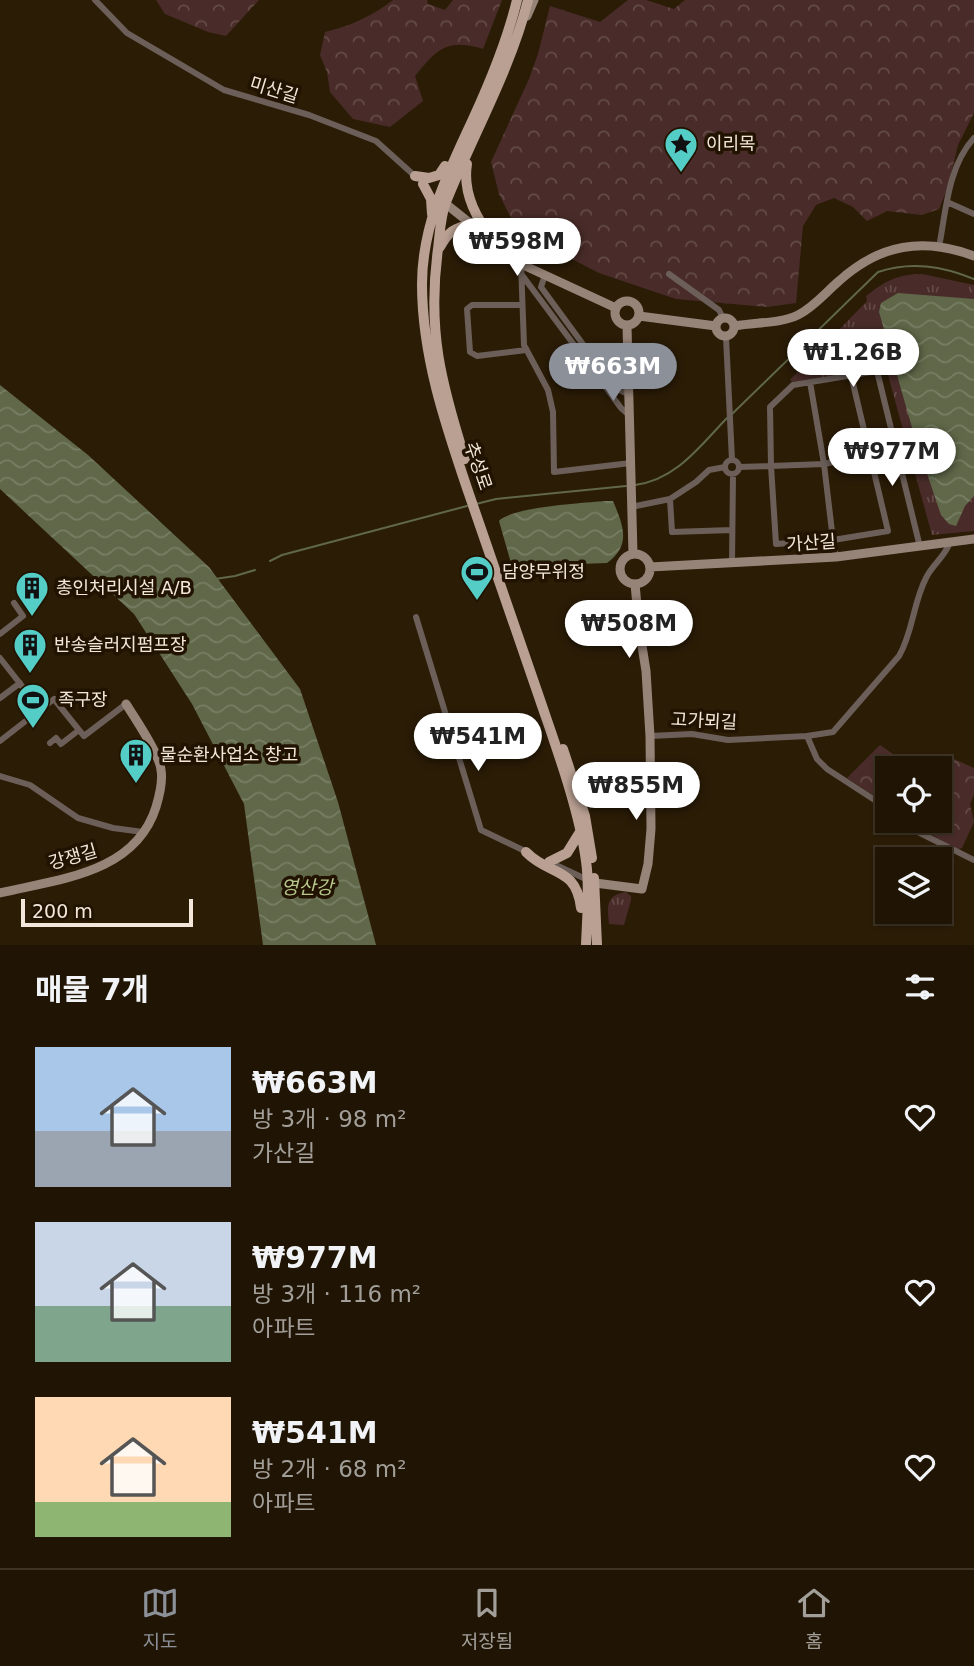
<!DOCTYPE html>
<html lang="ko">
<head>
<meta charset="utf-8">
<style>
  body { margin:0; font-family:"DejaVu Sans","Noto Sans KR",sans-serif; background:#281e0e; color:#f1f3f6; height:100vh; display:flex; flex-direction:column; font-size:26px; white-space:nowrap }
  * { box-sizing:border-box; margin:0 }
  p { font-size:23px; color:#a29f9a }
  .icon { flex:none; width:38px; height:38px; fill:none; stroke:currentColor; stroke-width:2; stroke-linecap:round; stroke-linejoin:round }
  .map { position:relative; height:945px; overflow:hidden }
  .side { display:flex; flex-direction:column; background:#201504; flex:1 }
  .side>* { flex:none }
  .tools { position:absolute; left:875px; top:756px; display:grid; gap:14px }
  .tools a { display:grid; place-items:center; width:77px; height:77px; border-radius:0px; background:#201504; box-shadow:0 2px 5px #0004,0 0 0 2px #3d3426; font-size:35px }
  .scale { position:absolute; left:21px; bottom:18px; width:172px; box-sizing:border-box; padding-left:7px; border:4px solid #f2e7da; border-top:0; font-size:19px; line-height:24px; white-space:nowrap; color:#f2e7da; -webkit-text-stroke:5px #211300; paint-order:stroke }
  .price { position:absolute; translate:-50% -60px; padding:0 16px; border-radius:24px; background:#fff; color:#222; font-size:23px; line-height:46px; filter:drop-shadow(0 2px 4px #0008) }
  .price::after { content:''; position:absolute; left:50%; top:42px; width:21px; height:16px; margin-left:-10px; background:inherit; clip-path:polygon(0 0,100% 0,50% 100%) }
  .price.on { background:#8c9099; color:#fff }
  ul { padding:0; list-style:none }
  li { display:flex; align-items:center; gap:21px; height:175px; padding:0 35px }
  li span { display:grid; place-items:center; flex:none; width:196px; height:140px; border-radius:0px; color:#555 }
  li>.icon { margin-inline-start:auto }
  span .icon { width:84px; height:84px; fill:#fffc; stroke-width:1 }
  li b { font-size:30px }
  h2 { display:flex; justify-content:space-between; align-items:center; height:84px; padding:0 35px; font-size:30px }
  .menu { display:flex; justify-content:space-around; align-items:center; height:98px; border-top:2px solid #3d3426; background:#201504; font-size:19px; color:#a29f9a }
  .menu a { display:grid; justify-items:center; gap:4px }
  .menu .on { color:#8c9099 }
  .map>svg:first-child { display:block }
</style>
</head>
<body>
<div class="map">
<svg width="974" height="945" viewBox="0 0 974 945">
  <defs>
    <pattern id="grass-tufts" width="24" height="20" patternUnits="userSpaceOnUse" patternTransform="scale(1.75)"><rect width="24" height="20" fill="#492c29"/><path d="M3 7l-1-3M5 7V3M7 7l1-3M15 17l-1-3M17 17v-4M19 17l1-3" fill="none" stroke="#644b47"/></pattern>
    <pattern id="forest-crowns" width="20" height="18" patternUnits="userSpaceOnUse" patternTransform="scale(1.75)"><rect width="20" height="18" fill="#492c29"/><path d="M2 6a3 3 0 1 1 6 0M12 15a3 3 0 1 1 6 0" fill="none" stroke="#644b47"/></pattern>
    <pattern id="water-waves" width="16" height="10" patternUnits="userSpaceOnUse" patternTransform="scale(1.75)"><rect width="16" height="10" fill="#606849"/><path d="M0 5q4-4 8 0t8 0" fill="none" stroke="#777e63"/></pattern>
  </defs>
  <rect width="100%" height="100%" fill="#2b1c06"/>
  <path fill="url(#grass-tufts)" d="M 922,274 L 974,285 L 974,531 L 932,535 L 880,346 L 884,367 L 792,382 L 790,380 L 867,301 L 866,296 C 887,280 896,275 922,274 Z
    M 626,892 L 631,896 L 631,900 L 624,925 L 609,924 C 607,906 606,895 626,892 Z"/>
  <path fill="url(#forest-crowns)" d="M 156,0 L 259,0 L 226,36 L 208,32 L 165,14 Z
    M 393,0 L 427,0 L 428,4 L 445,10 L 453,0 L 502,0 L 483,49 C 447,38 437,49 415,76 L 423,101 L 390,127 L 353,119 L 330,92 L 327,72 L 320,55 L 325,32 C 351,26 372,16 393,0 Z
    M 628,0 L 646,0 L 674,9 L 685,0 L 974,0 L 974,113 L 958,145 L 948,187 L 939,209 L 922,215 L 887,211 L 867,221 L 853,207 L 834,198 L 816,205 L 803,226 L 796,303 L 767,307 L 676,299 L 599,273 L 543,244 L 514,224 L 499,194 L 491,162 L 529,79 L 538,54 L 550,6 L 600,22 Z
    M 880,745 L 913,768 L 887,768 L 887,804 L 847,778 Z
    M 941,757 L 954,759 L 974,768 L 974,795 L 970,804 L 974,822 L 962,848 L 957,850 L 910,821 L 940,821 L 940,768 L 931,768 Z"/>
  <path fill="url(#water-waves)" d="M 898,293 L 974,299 L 974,496 L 965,506 L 956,526 L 949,524 L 941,515 L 915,438 L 879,312 L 881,303 Z
    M 0,385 L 88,455 L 209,567 L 300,689 L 338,802 L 376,945 L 263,945 L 244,804 L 192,704 L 134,614 L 0,489 Z
    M 605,501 L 613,501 C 623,525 632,545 607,563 L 521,566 L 511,563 L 499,521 C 511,507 584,503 605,501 Z"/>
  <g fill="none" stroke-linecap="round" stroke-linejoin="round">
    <path stroke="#606849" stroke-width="2" d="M 731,415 L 878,272 C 911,261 942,266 974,279
      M 635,485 C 676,480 700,446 727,418
      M 476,504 L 496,499 L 626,486
      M 270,561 L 282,555 L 467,506
      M 215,579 L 235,576 L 255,570"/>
    <path stroke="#6c5f59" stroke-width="6" d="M 95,0 L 127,33 L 224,90 L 309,115 L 376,141 L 416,177
      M 947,202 L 974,214
      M 939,247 C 946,211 948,166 974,138
      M 521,264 L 524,345 L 548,390 L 553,412 L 554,472 L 631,463
      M 669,274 L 719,310 L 723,318
      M 522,275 L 621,408 L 629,415
      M 545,275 L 541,287 L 615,388 L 628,394
      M 521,305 L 472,305 L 467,309 L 470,352 L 477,356 L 526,350
      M 726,337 L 732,460
      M 810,382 L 824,464 L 833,540 L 776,544 L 771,466 L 824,464 L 896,449
      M725 467a7 7 0 1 1 14 0a7 7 0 1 1-14 0Z
      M 739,467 L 771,466 L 770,407 L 793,385 L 877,371 L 920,547
      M 670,499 L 672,532 L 732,530
      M 631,507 L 670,499 L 696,482 L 709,470 L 725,467
      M 836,557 L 833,540 L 888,531 L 851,375
      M 732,563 L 733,474
      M 416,617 L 481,830 L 529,853
      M 0,634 L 23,616 L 14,603
      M 0,658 L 40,709
      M 0,698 L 20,683
      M 79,730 L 84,736 L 126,704
      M 650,736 L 692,734 L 728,740 L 807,736 L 817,759 L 827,769 L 887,808
      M 807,736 L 833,732 L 899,656 C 913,632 913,603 926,578 C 932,565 945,557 950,542
      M 0,741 L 54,699 L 79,730 L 61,744 L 56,738 L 50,743
      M 0,776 L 30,785 L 78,818 L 113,828 L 143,832
      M 904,821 L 918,832 L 974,860
      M 558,866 L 590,881"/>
    <path stroke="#978479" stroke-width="9" d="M 527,16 L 534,0
      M 446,204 L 521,264 L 616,308
      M615 313a12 12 0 1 1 24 0a12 12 0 1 1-24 0Z
      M 639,316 L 716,326
      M716 327a9 9 0 1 1 18 0a9 9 0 1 1-18 0Z
      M 627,326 L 633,554
      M 735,326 C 755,322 779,324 798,315 C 814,307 826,292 839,281 C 880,244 923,237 974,256
      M620 569a15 15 0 1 1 30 0a15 15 0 1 1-30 0Z
      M 650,567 L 836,557 L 974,539
      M 595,883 L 642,889 L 648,864 L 651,829 L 650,736 L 646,671 L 639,627 L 635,584
      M 0,893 C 58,879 135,874 156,807 C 159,797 163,781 161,770 C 160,755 135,718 126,704"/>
    <path stroke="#b9a092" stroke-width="10" d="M 517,0 C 507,41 491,80 473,119 C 449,171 422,224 422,284 C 422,357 446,426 469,494 C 492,560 515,627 538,694 C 555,744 579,808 586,861 C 590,888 587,917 586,945
      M 467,164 C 462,195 478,220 495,244
      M 415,176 L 429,178 L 439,175 L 445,166
      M 423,184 L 431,199 L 432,214
      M 440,247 C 448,232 454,228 471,224
      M 465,459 C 441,383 427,330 438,249 C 440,234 440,217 446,202 C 473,134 510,71 528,0
      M 563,749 L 585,816 L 592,858
      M 526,852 C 549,876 576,866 581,908
      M 549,862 L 567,853 L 580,832
      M 594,878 L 597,945"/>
  </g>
  <defs>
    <symbol id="sight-pin" viewBox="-11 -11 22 30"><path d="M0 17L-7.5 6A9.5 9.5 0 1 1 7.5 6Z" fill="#54cdc6" stroke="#211300"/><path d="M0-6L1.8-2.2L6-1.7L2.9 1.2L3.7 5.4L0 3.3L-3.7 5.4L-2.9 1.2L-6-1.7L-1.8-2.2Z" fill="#111"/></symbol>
    <symbol id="stadium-pin" viewBox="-11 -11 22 30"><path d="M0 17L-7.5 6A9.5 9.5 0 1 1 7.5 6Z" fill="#54cdc6" stroke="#211300"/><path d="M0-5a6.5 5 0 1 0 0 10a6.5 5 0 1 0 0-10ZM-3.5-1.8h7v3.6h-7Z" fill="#111"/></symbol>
    <symbol id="building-pin" viewBox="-11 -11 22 30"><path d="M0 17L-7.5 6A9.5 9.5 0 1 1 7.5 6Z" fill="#54cdc6" stroke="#211300"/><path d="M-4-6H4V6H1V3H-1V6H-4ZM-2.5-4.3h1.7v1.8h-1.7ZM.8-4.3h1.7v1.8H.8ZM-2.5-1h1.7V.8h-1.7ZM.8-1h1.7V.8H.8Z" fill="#111"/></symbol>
  </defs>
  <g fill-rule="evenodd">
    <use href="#sight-pin" x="662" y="125" width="38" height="52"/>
    <use href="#stadium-pin" x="458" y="553" width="38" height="52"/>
    <use href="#building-pin" x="13" y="569" width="38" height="52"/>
    <use href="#building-pin" x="11" y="626" width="38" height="52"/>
    <use href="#stadium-pin" x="14" y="681" width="38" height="52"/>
    <use href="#building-pin" x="117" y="736" width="38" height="52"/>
  </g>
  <g text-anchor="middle" stroke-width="7" stroke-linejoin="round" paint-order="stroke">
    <g font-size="18" fill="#f2e7da" stroke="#211300">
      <text transform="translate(274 90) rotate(17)" y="6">미산길</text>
      <text transform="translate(478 466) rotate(71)" y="6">추성로</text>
      <text transform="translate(811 543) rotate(-4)" y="6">가산길</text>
      <text transform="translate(704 721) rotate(3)" y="6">고가뫼길</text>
      <text transform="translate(73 857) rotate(-16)" y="6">강쟁길</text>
    </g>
    <g font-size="18" fill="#f2e7da" stroke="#211300" text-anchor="start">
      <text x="706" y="150">이리목</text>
      <text x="502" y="578">담양무위정</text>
      <text x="56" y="594">총인처리시설 A/B</text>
      <text x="54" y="651">반송슬러지펌프장</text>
      <text x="58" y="706">족구장</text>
      <text x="160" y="761">물순환사업소 창고</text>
    </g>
    <g font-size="19" font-style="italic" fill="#b7c68d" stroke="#211300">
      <text x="307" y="894">영산강</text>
    </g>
  </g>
</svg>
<div class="tools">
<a><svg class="icon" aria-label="locate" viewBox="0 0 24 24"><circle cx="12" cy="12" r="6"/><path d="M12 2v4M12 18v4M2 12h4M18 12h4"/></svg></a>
<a><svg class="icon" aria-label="layers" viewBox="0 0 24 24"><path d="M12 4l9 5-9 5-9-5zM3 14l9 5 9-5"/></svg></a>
</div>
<div class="scale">200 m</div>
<b class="price" style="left:517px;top:278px">₩598M</b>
<b class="price" style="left:853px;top:389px">₩1.26B</b>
<b class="price on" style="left:613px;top:403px">₩663M</b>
<b class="price" style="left:892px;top:488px">₩977M</b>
<b class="price" style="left:629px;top:660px">₩508M</b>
<b class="price" style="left:478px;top:773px">₩541M</b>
<b class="price" style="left:636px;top:822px">₩855M</b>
</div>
<section class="side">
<h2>매물 7개<svg class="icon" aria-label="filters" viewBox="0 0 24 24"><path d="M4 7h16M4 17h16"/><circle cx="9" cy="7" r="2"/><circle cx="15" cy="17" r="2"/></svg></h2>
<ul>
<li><span style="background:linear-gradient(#a9c7e8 60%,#9aa5b1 0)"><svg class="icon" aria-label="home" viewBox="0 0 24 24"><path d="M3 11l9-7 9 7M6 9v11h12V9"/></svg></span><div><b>₩663M</b><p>방 3개 · 98 m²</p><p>가산길</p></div><svg class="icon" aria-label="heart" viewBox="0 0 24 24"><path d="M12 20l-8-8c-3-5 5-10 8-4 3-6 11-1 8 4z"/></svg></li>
<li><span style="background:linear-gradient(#c9d6e8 60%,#7fa58c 0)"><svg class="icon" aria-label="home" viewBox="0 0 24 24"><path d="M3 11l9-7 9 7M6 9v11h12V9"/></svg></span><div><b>₩977M</b><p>방 3개 · 116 m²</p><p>아파트</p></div><svg class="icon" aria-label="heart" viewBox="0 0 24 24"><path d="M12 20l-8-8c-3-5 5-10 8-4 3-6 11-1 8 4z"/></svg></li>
<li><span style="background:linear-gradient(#ffd9b3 75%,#8fb573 0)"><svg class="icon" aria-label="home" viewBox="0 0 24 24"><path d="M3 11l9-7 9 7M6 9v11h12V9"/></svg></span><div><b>₩541M</b><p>방 2개 · 68 m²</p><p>아파트</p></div><svg class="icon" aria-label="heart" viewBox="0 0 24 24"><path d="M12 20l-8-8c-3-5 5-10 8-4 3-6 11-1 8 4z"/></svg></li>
</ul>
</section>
<nav class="menu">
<a class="on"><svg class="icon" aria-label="map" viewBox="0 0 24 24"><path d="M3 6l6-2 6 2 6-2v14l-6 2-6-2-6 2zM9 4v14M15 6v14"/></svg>지도</a>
<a><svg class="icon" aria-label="saved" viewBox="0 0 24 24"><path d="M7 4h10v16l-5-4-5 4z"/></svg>저장됨</a>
<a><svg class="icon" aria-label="home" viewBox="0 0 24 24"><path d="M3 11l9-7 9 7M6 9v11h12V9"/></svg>홈</a>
</nav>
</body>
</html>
